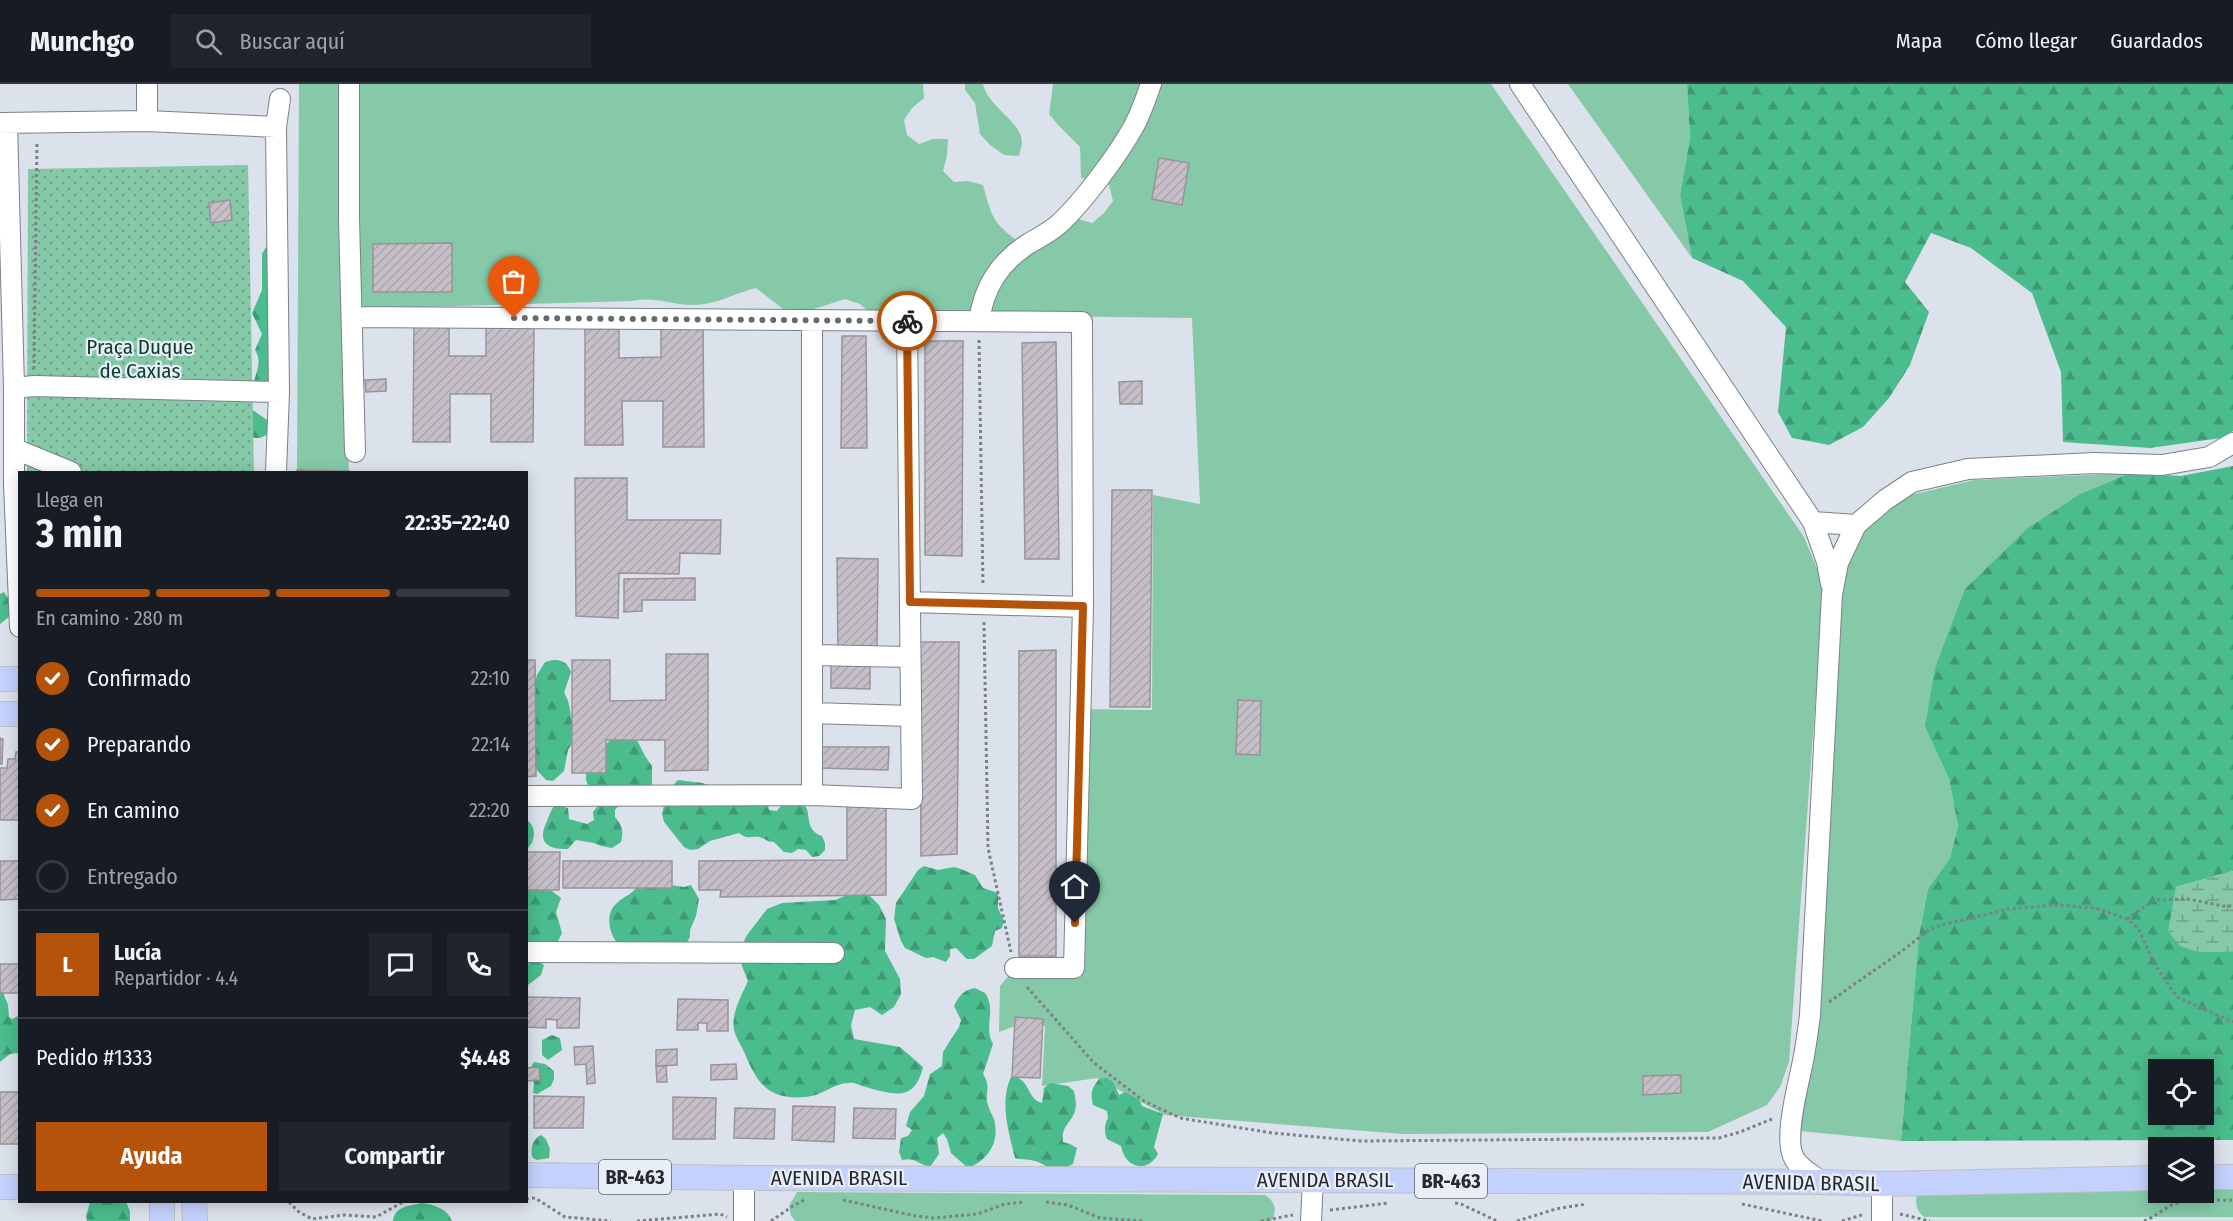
<!DOCTYPE html>
<html lang="es">
<head>
<meta charset="utf-8">
<style>
	:root { --surface:#171b24; --page:#20242c; --text:#f1f3f6; --muted:#9ea1a6; --line:#363941; --accent:#b45309 }
	body { margin:0; font-family:"Fira Sans Condensed",sans-serif; background:var(--page); color:var(--text); height:100vh; display:flex; flex-direction:column; font-size:22px; white-space:nowrap }
	* { box-sizing:border-box; margin:0 }
	p { font-size:20px; color:var(--muted) }
	.icon { flex:none; width:33px; height:33px; fill:none; stroke:currentColor; stroke-width:2; stroke-linecap:round; stroke-linejoin:round }
	.map { position:relative; flex:1; overflow:hidden }
	.sheet { position:absolute; left:18px; top:387px; width:510px; height:732px; display:flex; flex-direction:column; background:var(--surface); border-radius:0px; box-shadow:0 3px 15px #0003 }
	.sheet>* { flex:none }
	.fabs { position:absolute; left:2148px; top:975px; display:grid; gap:12px }
	.fabs a { display:grid; place-items:center; width:66px; height:66px; border-radius:0px; background:var(--surface); box-shadow:0 3px 15px #0003; font-size:30px }
	.pin { position:absolute; display:grid; place-items:center; width:51px; height:51px; color:#fff; margin:-62px -26px; border-radius:50% 50% 50% 0; rotate:-45deg; box-shadow:0 0 6px #0007 }
	.pin .icon { rotate:45deg }
	.courier { position:absolute; display:grid; place-items:center; width:60px; height:60px; margin:-30px; border:4px solid #b45309; border-radius:50%; background:#fff; color:#222; box-shadow:0 2px 8px #0007 }
	.headline em { font-style:normal; font-weight:700 }
	.headline div { display:flex; flex-direction:column-reverse }
	.headline { display:flex; align-items:center; justify-content:space-between; height:102px; padding:0 18px }
	h1 { font-size:39px; font-weight:700; line-height:45px }
	.bar { display:grid; grid-template-columns:repeat(4,1fr); gap:9px 6px; align-content:center; height:72px; padding:0 18px }
	.bar i { height:8px; border-radius:4px; background:var(--line) }
	.bar .selected { background:var(--accent) }
	.bar p { grid-column:span 4 }
	.line { display:flex; align-items:center; gap:15px; padding:0 18px; border-top:2px solid var(--line) }
	.line div { flex:1 }
	.round { display:grid; place-items:center; flex:none; width:63px; height:63px; border-radius:0px; background:var(--page) }
	ol { padding:0 18px; list-style:none }
	li { display:flex; align-items:center; gap:18px; height:66px }
	li p { margin-inline-start:auto }
	li .icon { padding:6px; border-radius:50%; background:var(--accent); color:#fff; stroke-width:4 }
	li:last-child { color:var(--muted) }
	li i { width:33px; height:33px; border:3px solid var(--line); border-radius:50% }
	.primary-button { display:flex; gap:12px; margin-top:auto; padding:12px 18px }
	.primary-button a { flex:1; height:69px; border-radius:0px; background:var(--accent); color:#fff; font-size:24px; font-weight:700; line-height:69px; text-align:center }
	.primary-button a+a { background:var(--page); color:var(--text) }
	header { display:flex; align-items:center; gap:36px; box-sizing:border-box; height:84px; padding:0 30px; background:var(--surface); border-bottom:2px solid var(--line) }
	header strong { font-size:28px }
	nav { display:flex; gap:33px; margin-inline-start:auto; font-size:21px }
	.search { width:420px; height:54px; background:var(--page); display:flex; align-items:center; gap:15px; box-sizing:border-box; padding:0 21px; border-radius:0px; color:var(--muted); font-size:22px }
	.map>svg:first-child { display:block }
	.green { fill:#86c9a9 }
	.forest { fill:url(#forest-firs); fill-rule:evenodd }
	.wetland { fill:url(#wetland-marsh) }
	.park { fill:url(#park-dots) }
	.building { fill:url(#building-hatch); stroke:#99929a; stroke-width:1.5 }
	.lines { fill:none; stroke-linecap:round; stroke-linejoin:round }
	.minor-casing { stroke:#7b818a; stroke-width:22 }
	.major-casing { stroke:#bebfc0; stroke-width:26 }
	.path { stroke:#7d8187; stroke-width:3; stroke-dasharray:3 3; stroke-linecap:butt }
	.minor { stroke:#fff; stroke-width:20 }
	.major { stroke:#c5d1fd; stroke-width:24 }
	.done { stroke:#666a70; stroke-width:6; stroke-dasharray:0 10.8 }
	.route { stroke:#b45309; stroke-width:8 }
	.labels { text-anchor:middle; stroke-width:4.5; stroke-linejoin:round; paint-order:stroke }
	.shield { fill:#e9eff9; stroke:#61646a; stroke-width:1.5 }
	.shield-label { font-size:20px; font-weight:bold; fill:#27292d }
	.park-label { font-size:21px; fill:#0b3d2a; stroke:#e9eff9 }
	.street-label { font-size:21px; fill:#27292d; stroke:#e9eff9 }
</style>
</head>
<body>
<header>
<strong>Munchgo</strong>
<div class="search"><svg class="icon" aria-label="search" viewBox="0 0 24 24"><circle cx="10" cy="10" r="6"/><path d="M15 15l6 6"/></svg>Buscar aquí</div>
<nav><a>Mapa</a><a>Cómo llegar</a><a>Guardados</a></nav>
</header>
<div class="map">
<svg width="2233" height="1137" viewBox="0 0 2233 1137">
	<defs>
		<pattern id="forest-firs" width="22" height="20" patternUnits="userSpaceOnUse" patternTransform="scale(1.5)"><rect width="22" height="20" fill="#4abc8d"/><path d="M5 1l3.5 6h-7zM16 11l3.5 6h-7z" fill="#3e9974"/></pattern>
		<pattern id="wetland-marsh" width="20" height="14" patternUnits="userSpaceOnUse" patternTransform="scale(1.5)"><rect width="20" height="14" fill="#86c9a9"/><path d="M1 5h8M5 5V1M11 12h8M15 12V8" fill="none" stroke="#6ea38a"/></pattern>
		<pattern id="park-dots" width="8" height="8" patternUnits="userSpaceOnUse" patternTransform="scale(1.5)"><rect width="8" height="8" fill="#86c9a9"/><path d="M2 2h.1M6 6h.1" fill="none" stroke="#6ea38a" stroke-width="1.8" stroke-linecap="round"/></pattern>
		<pattern id="building-hatch" width="6" height="6" patternUnits="userSpaceOnUse" patternTransform="scale(1.5)"><rect width="6" height="6" fill="#c6bfc7"/><path d="M-1 1l2-2M0 6l6-6M5 7l2-2" fill="none" stroke="#aaa4ab"/></pattern>
	</defs>
	<rect width="100%" height="100%" fill="#dce2eb"/>
	<path class="green" d="M299,0h624l1,14 -12,10 -8,12 3,15 12,9 14,-5h15l-1,17 -4,15 11,11 14,-1 15,4c10,37 11,39 42,61l53,-27 14,4 12,-10 9,-12 -4,-16 -12,-5 -16,-2 -1,-31 -22,-22 -9,-11 4,-30h438l313,453 20,48 -35,477 -9,25 -13,18 -59,27 -305,2 -238,-19 -68,-37 -55,8 3,-60 -27,-1 -19,7 1,-46 15,-18 63,4v-263l74,1 1,-215 47,9 -8,-186 -321,-4 -11,-10 -15,-5 -53,17 -36,-28c-21,5 -40,17 -63,17 -22,0 -38,-9 -61,-4l-279,8 -11,6 7,156 -52,-1z
		M965,0h18c5,23 39,38 39,58 0,4 -2,9 -3,14l-15,-1 -14,-10 -10,-11 -5,-31 -10,-13z
		M1568,0h119l3,54 -10,57 12,63z
		M2130,389l-48,20 -157,234 24,52 9,47 -8,32 -22,31 -9,47 -18,205 -101,-10 45,-577 22,-31 44,-28 63,-15z
		M2158,1099v9h46v-9h29v34h-309c-8,-7 -9,-13 -7,-23z
		M797,1108l468,3c10,6 13,16 6,26h-475l-5,-5 -2,-10z"/>
	<path class="forest" d="M1687,0h546v347l-12,7 -71,10 -87,-6 -2,-70 -29,-79 -61,-45 -40,-15 -26,49 24,30 -19,53 -21,33 -26,29 -34,18 -37,-7 -14,-26 8,-85 -43,-46 -51,-23 -12,-63 10,-57z
		M266,163l10,4 7,99 -18,43 -11,-12c3,-11 8,-20 1,-31l7,-16 -10,-21 10,-23v-36z
		M253,326l14,10 2,13c-10,9 -19,4 -30,-1z
		M2233,382v405l-57,16 22,65h35v188l-332,1 18,-205 9,-47 22,-31 8,-32 -9,-47 -24,-52 10,-59 30,-79 63,-61 54,-35 48,-20 51,3zM2158,986h46v44h-46z
		M4,508l7,11 -2,14 -9,7v-30z
		M553,576c10,0 14,2 18,12l-7,21c9,13 4,25 11,36l-3,15 -4,6 -4,21 -11,10 -7,-1 -11,-12v-85l2,-8 8,-13z
		M616,653h16l6,5 7,14 7,10v19l-17,20 -15,-1 -5,6v7c7,8 9,15 6,25l-9,6 -11,-2 -7,-3 -18,-3 -8,9c-22,1 -31,-8 -21,-28 3,-7 4,-12 9,-17l12,4 1,11 18,5 7,-4 -1,-8 7,-9c-4,-6 -11,-13 -13,-20 -6,-15 16,-40 29,-46z
		M678,696l24,3 66,20 1,7 8,1 5,-7c43,-9 13,23 40,32l3,7v7l-6,6 -7,1 -6,-7 -8,-1 -6,4 -8,-1 -10,-10c-7,0 -10,-4 -15,-5 -10,-1 -10,3 -20,-4l-29,8 -12,8 -8,1 -6,-3 -20,-25 -2,-8 5,-22z
		M526,735c11,8 10,21 1,30z
		M924,782l14,4 16,-3 7,2 14,6 8,13 15,5v15l6,13 -2,7 -7,3 -3,15 -18,13h-7l-11,-11 -6,1v7l-4,6 -13,-5 -7,1 -21,-10 -4,-7 -7,-22 2,-16 22,-33z
		M644,797l40,6 7,-2 8,14 -3,17 -6,14v7l-4,7 -66,2c-11,-11 -16,-32 -3,-43 8,-8 16,-8 21,-19z
		M526,799l22,5 13,10 -5,14 6,21 -7,14 -28,4z
		M850,810h18l11,11 7,14 -1,32 15,28 1,15 -7,13 -12,8 -12,-8 -15,3 -4,15 3,14 46,8 23,20c-9,37 -31,27 -61,19 -3,-1 -9,-4 -13,-3 -15,0 -28,13 -43,14 -37,3 -48,-12 -61,-43 -3,-8 -10,-17 -11,-25 -3,-16 8,-34 14,-48l-6,-15 -2,-17 7,-14 20,-26 15,-6 53,-3z
		M527,875h10l7,6 -3,10 -13,10z
		M0,901l8,20 1,12 3,2 8,-4 -1,38 -9,1 -10,8z
		M975,904l10,5c12,17 -2,33 8,51l-10,30c9,14 1,19 5,31 1,5 4,9 6,14 6,22 -5,41 -26,49l-17,-15 -4,-14 -4,-6 -6,5 2,16 -9,13c-12,-3 -15,-10 -28,-7l-3,-8 2,-14 7,-2 4,-6 -6,-4 4,-14 14,-16 6,-22 12,-8 1,-14 16,-25 2,-7 -7,-14c5,-10 9,-16 21,-18z
		M552,951l8,3 2,12 -14,10 -6,-5v-15z
		M534,978l11,2 9,7v8l-3,7 -14,8 -4,-1 1,-9 -4,-15z
		M1011,993c20,0 14,21 31,26l2,-15 6,-5 18,3 6,5c1,6 3,13 1,20 -4,13 -14,14 -12,31l7,2 7,4 -4,16c-27,14 -21,-1 -43,-4 -5,-1 -9,0 -15,-2 -6,-25 -16,-56 -4,-81z
		M1107,994l6,4 6,13 6,-3 14,7 3,7 21,8 -9,33 4,7c-11,20 -33,14 -37,-8l-14,-7c-3,-8 -3,-13 1,-21l-1,-7 -14,-6c-3,-12 -1,-17 6,-26z
		M541,1051l5,4 4,10 -1,9 -12,2 -4,-2c-4,-7 0,-20 8,-23z
		M90,1118h36l4,9v10h-43l-1,-5z
		M422,1119c12,2 25,5 30,18h-59c2,-15 16,-15 29,-18z"/>
	<path class="wetland" d="M2233,787v81h-35l-18,-6 -12,-15 8,-44z"/>
	<path class="park" d="M248,81l6,307h-227l1,-303z"/>
	<path class="building" d="M1159,74l30,5 -7,42 -30,-6z
		M230,116l2,20 -21,3 -2,-20z
		M452,159v49h-79v-48z
		M414,237h35v35h37v-34h48l-1,120h-42v-48h-41v48h-37z
		M703,241l1,122h-41v-46h-41l1,44h-38v-116h34v29l42,-1v-31z
		M842,252h24l1,112h-26z
		M925,257h38l-1,215 -37,-1z
		M1056,258l3,217h-34l-3,-216z
		M386,295v12l-20,1 -1,-12z
		M1142,297v23h-22l-1,-22z
		M297,386l52,1v1h-52z
		M575,394h52v42h94l-1,34 -40,-1 -1,21 -60,-1 -1,45 -42,-2z
		M1112,406h40l-2,217h-40z
		M837,474l41,1 -1,91h-39z
		M695,494v22h-53v11l-18,1v-33z
		M920,558h39l-2,212 -36,2z
		M1056,566v306h-37v-305z
		M666,570h42v116l-43,1v-31h-59v33h-34v-113h38v41l56,-1z
		M831,572h39v33l-39,-1z
		M526,576h9l1,116 -10,1z
		M1238,616l23,1 -1,54 -24,-1z
		M0,654l3,1 -1,25h-2z
		M821,663h68l-1,23 -68,-2z
		M16,668h4v68h-20v-52h7l1,-9h7z
		M847,722h39v89l-166,2 1,-7h-22v-29l148,-1z
		M526,768h34l-1,38h-33z
		M0,777h20v38l-20,1z
		M563,777h109v27h-109z
		M0,880h20v29h-20z
		M527,913l53,1 -1,30h-22v-8l-11,-1v9l-20,-1z
		M678,915l50,1v31h-21v-8h-9v7h-21z
		M1015,933l28,2 -3,59 -28,-1z
		M593,962l2,37 -8,1 -1,-20 -11,1 -1,-18z
		M677,965v16l-21,1v-16z
		M736,980l1,15 -26,1v-15z
		M656,982h10l1,16h-10z
		M539,983l1,13 -14,1v-13z
		M1681,991v18l-38,2v-19z
		M0,1008h20v52h-20z
		M534,1012l50,1 -1,31h-49z
		M673,1013l43,1 -1,41h-42z
		M793,1022l42,1 -1,35 -42,-2z
		M735,1024l40,1 -1,30 -40,-1z
		M854,1024l42,1 -1,30 -42,-1z"/>
	<g class="lines">
		<defs>
			<path id="minor" d="M349,0v134l6,234
				M1520,0l293,438 14,40 4,22
				M147,37v-37
				M0,39l147,-2 129,6
				M7,39l7,265v95l6,144
				M353,233l729,5 1,285 -9,361h-59
				M979,237c5,-34 20,-58 49,-77 10,-6 22,-12 31,-20 24,-22 59,-69 75,-98 7,-13 12,-28 17,-42
				M14,304l20,-2 245,6
				M15,365l56,23
				M276,388l3,-80 -3,-265 4,-28
				M1813,438l43,3
				M910,518l173,5
				M812,571l98,2
				M812,629l99,3
				M812,711v-475
				M526,712l286,-1 100,4 -5,-478
				M526,868l308,1
				M1822,1098c-9,-7 -23,-14 -28,-24 -11,-19 5,-76 9,-97 3,-15 5,-31 7,-46l22,-421 6,-31 18,-38 29,-25 27,-18 56,-13 126,-6 68,2 47,-8 24,-14
				M1882,1100v37
				M744,1137v-43
				M1311,1137l2,-41"/>
			<path id="major" d="M0,595h20
				M0,630h20
				M526,1091l218,3 1078,4 60,2 276,-6
				M2204,1093h29
				M0,1103h20
				M194,1118l1,19
				M162,1137v-19"/>
		</defs>
		<use href="#minor" class="minor-casing"/>
		<use href="#major" class="major-casing"/>
		<path class="path" d="M979,256l4,246
			M34,285l3,-228
			M984,538l4,226 23,104
			M2127,835l27,-19 34,-1 35,7h10
			M1027,903l66,75 51,39 36,17 92,15 89,8 358,-3 21,-6 32,-13
			M1829,918l73,-51 24,-19 12,-6 70,-17 48,-4 39,3 32,11 11,9 17,37 22,32 56,25
			M526,1115l9,-1 30,19 46,4
			M843,1116l73,16 18,2 43,-4 28,-10 19,-2
			M289,1118l10,10 13,7 32,-4 32,2 27,-15
			M1046,1118l22,3 32,13 43,3
			M1455,1119l6,1 36,17
			M1742,1120l80,17
			M1330,1126l59,-7
			M1900,1130l30,7
			M637,1137l83,-7 7,3
			M771,1137l22,-15 11,-6
			M1261,1137l32,-6
			M1517,1137l39,-12 30,-5
			M1842,1137l23,-7
			M2144,1137c11,-4 20,-13 30,-17 17,-7 41,-3 59,-4"/>
		<use href="#minor" class="minor"/>
		<use href="#major" class="major"/>
	</g>
	<g class="lines">
		<path class="done" d="M514,234l393,3"/>
		<path class="route" d="M907,237l3,281 173,4 -8,317"/>
	</g>
	<g class="labels">
		<g class="shield">
			<rect x="599" y="1076" width="72" height="34" rx="4.5"/>
			<rect x="1415" y="1080" width="72" height="34" rx="4.5"/>
		</g>
		<g class="shield-label">
			<text x="635" y="1100">BR-463</text>
			<text x="1451" y="1104">BR-463</text>
		</g>
		<g class="park-label">
			<text x="140" y="270">Praça Duque<tspan x="140" dy="24">de Caxias</tspan></text>
		</g>
		<g class="street-label">
			<text x="839" y="1101">AVENIDA BRASIL</text>
			<text x="1325" y="1103">AVENIDA BRASIL</text>
			<text transform="translate(1811 1099) rotate(1)" y="7">AVENIDA BRASIL</text>
		</g>
	</g>
</svg>
<div class="fabs">
<a><svg class="icon" aria-label="locate" viewBox="0 0 24 24"><circle cx="12" cy="12" r="6"/><path d="M12 2v4M12 18v4M2 12h4M18 12h4"/></svg></a>
<a><svg class="icon" aria-label="layers" viewBox="0 0 24 24"><path d="M12 4l9 5-9 5-9-5zM3 14l9 5 9-5"/></svg></a>
</div>
<div class="pin" style="left:514px;top:234px;background:#ea580c"><svg class="icon" aria-label="bag" viewBox="0 0 24 24"><path d="M5 8h14l-1 12H6zM9 8a3 3 0 0 1 6 0"/></svg></div>
<div class="pin" style="left:1075px;top:839px;background:#1f2937"><svg class="icon" aria-label="home" viewBox="0 0 24 24"><path d="M3 11l9-7 9 7M6 9v11h12V9"/></svg></div>
<div class="courier" style="left:907px;top:237px"><svg class="icon" aria-label="bike" viewBox="0 0 24 24"><circle cx="6" cy="16" r="4"/><circle cx="18" cy="16" r="4"/><path d="M6 16l4-8h5l3 8M10 8l3 8H6M13 5h3"/></svg></div>
<section class="sheet">
<div class="headline"><div><h1>3 min</h1><p>Llega en</p></div><em>22:35–22:40</em></div>
<div class="bar"><i class="selected"></i><i class="selected"></i><i class="selected"></i><i></i><p>En camino · 280 m</p></div>
<ol>
<li><svg class="icon" aria-label="check" viewBox="0 0 24 24"><path d="M5 12l5 5 9-10"/></svg>Confirmado<p>22:10</p></li>
<li><svg class="icon" aria-label="check" viewBox="0 0 24 24"><path d="M5 12l5 5 9-10"/></svg>Preparando<p>22:14</p></li>
<li><svg class="icon" aria-label="check" viewBox="0 0 24 24"><path d="M5 12l5 5 9-10"/></svg>En camino<p>22:20</p></li>
<li><i></i>Entregado</li>
</ol>
<div class="line" style="height:108px"><b class="round" style="background:var(--accent);color:#fff">L</b><div><b>Lucía</b><p>Repartidor · 4.4</p></div><a class="round"><svg class="icon" aria-label="chat" viewBox="0 0 24 24"><path d="M4 5h16v11H9l-5 4z"/></svg></a><a class="round"><svg class="icon" aria-label="phone" viewBox="0 0 24 24"><path d="M5 4h4l2 5-3 2q2 4 5 5l2-3 5 2v4C11 20 4 13 5 4z"/></svg></a></div>
<div class="line" style="height:78px"><div>Pedido #1333</div><b>$4.48</b></div>
<div class="primary-button"><a>Ayuda</a><a>Compartir</a></div>
</section>
</div>
</body>
</html>
